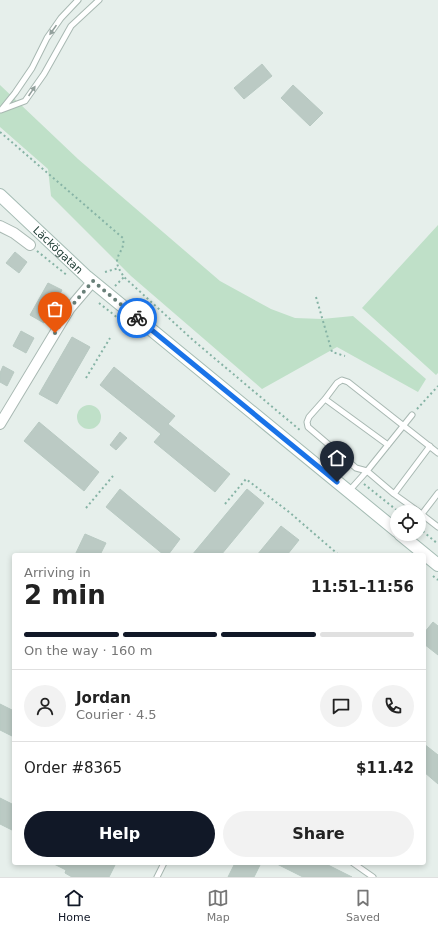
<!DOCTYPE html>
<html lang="en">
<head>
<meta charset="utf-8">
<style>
	:root { --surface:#fff; --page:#f2f2f2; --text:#222; --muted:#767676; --line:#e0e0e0; --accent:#111827 }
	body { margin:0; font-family:"DejaVu Sans",sans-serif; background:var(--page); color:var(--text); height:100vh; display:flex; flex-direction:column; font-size:15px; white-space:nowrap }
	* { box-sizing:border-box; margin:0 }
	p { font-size:13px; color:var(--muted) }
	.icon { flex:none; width:22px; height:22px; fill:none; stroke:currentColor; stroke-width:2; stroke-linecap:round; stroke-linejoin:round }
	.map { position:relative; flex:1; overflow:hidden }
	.side { position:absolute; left:12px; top:553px; width:414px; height:312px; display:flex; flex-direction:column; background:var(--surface); border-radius:4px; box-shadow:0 2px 6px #0003 }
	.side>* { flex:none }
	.fabs { position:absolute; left:390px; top:505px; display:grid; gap:8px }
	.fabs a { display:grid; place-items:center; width:36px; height:36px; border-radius:50%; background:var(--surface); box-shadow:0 2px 6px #0003; font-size:20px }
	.pin { position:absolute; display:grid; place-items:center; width:34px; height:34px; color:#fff; margin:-41px -17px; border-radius:50% 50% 50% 0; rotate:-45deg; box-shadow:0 0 4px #0007 }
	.pin .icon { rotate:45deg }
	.courier { position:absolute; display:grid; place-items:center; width:40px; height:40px; margin:-20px; border:3px solid #1a73e8; border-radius:50%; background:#fff; color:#222; box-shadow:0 1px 5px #0007 }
	.overview em { font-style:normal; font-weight:800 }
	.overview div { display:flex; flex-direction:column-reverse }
	.overview { display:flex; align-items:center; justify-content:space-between; height:68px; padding:0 12px }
	h1 { font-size:26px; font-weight:800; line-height:30px }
	.bar { display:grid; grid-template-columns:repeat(4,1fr); gap:6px 4px; align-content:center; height:48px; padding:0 12px }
	.bar i { height:5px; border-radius:3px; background:var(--line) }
	.bar .active { background:var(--accent) }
	.bar p { grid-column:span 4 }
	.line { display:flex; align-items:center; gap:10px; padding:0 12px; border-top:1px solid var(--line) }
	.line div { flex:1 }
	.round { display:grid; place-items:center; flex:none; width:42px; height:42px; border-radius:21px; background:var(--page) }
	.action { display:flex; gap:8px; margin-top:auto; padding:8px 12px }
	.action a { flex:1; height:46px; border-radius:24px; background:var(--accent); color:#fff; font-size:16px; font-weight:800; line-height:46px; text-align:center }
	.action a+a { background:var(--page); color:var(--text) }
	.tab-bar { display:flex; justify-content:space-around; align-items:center; height:56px; border-top:1px solid var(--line); background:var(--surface); font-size:11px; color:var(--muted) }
	.tab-bar a { display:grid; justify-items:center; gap:2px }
	.tab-bar .active { color:var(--accent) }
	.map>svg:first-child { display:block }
	.green { fill:#bfe0c8 }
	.building { fill:#bbcac4; stroke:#b8c9c2 }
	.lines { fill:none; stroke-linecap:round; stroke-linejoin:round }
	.lane-casing { stroke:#a8b8b2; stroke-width:7 }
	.street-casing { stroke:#a8b8b2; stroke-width:12 }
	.secondary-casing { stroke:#a4bbb3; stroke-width:14 }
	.path { stroke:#86b3a5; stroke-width:2; stroke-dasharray:2 3; stroke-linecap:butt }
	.lane { stroke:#fff; stroke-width:5 }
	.street { stroke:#fff; stroke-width:10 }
	.secondary { stroke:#fff; stroke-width:12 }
	.oneway { fill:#92a09c }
	.done { stroke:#687f78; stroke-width:4; stroke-dasharray:0 7.2 }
	.route { stroke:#1a73e8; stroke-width:5 }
	.labels { text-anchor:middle; stroke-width:3; stroke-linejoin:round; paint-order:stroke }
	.street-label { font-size:11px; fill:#24423a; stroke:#f7fbf9 }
</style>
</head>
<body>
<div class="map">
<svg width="438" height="877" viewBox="0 0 438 877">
	<rect width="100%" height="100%" fill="#e6efeb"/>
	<path class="green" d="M0,85l78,74 142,122 51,28 24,9 27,1 31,-3 73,63 -8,13 -81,-45 -75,42 -131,-113 -80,-80 -3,-27 -48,-42z
		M438,225v148l-2,2 -74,-67z
		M77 417a12 12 0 1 1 24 0a12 12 0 1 1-24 0Z"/>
	<path class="building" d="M262,64l10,12 -28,23 -10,-11z
		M293,85l30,28 -13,13 -29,-28z
		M15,252l12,10 -8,11 -13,-10z
		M48,283l14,7 -18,33 -14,-8z
		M21,331l13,7 -8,15 -13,-7z
		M72,337l18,10 -33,57 -18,-10z
		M3,366l11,6 -7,14 -7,-4v-9z
		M114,367l61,49 -7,8 62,50 -15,18 -61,-50 7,-8 -61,-49z
		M39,422l60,50 -15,19 -60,-50z
		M120,432l7,6 -11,12 -6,-5z
		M120,489l60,50 -12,16h-4l-58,-48z
		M247,489l17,14 -43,52h-29z
		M281,526l18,14 -12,15h-30z
		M85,534l21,9 -6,12h-25z
		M433,622l5,4v29l-14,-11v-11z
		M0,704l14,7v26l-14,-7z
		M424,744l14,11v29l-14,-12z
		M0,798l14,7v26l-14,-7z
		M52,863h64l-7,14h-37l-7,-4 1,-3z
		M235,863h26l-7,14h-26z
		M275,863h49l28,14h-49z"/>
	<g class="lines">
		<defs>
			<path id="lane" d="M2,109l13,-16 17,-25 15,-30 14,-20 17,-18
				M1,110l24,-9 19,-27 27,-48 28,-26
				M325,399l63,46
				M349,491l18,-20 45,-56
				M394,494l36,-48
				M419,512l-25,-18 -27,-23 -11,-3 -48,-41 -1,-5 2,-5 16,-18 12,-16 5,-3 6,2 90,71
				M420,513l18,14
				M422,514l16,-21
				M353,863l20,14
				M157,877l7,-14"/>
			<path id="street" d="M0,226l14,7 16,12
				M0,424l70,-116 23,-27"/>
			<g id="secondary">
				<path id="s1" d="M0,195l87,82 310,254"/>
				<path d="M400,534l38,31"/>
			</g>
		</defs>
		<use href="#lane" class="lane-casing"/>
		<use href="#street" class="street-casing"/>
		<use href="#secondary" class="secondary-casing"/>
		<path class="path" d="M0,132l123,106c2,11 -5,14 -6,23 0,6 4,11 7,16l70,64 107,90
			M37,251l31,25
			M105,272l14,-4
			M115,286l9,-9
			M316,297l16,55 13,4
			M99,303l29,23
			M86,378l24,-40
			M417,409l21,-23
			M364,484l35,28
			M225,504l21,-25 43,33 50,43
			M86,508l27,-32
			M419,528l19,16
			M125,554l4,1
			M433,576l5,4"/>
		<use href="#lane" class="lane"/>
		<use href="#street" class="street"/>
		<use href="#secondary" class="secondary"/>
	</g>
	<defs><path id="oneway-solid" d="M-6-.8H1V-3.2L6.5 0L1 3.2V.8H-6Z"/></defs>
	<g class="oneway">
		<use href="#oneway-solid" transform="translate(53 30) rotate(125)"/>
		<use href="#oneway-solid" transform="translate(32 91) rotate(-56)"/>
	</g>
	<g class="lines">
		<path class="done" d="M55,333l15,-25 23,-27 44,37"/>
		<path class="route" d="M137,318l200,164"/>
	</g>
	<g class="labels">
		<g class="street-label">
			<text dy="4" stroke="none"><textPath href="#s1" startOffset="80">Läckögatan</textPath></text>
		</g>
	</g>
</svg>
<div class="fabs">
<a><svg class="icon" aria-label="locate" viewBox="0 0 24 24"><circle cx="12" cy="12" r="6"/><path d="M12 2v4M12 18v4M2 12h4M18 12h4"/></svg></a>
</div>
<div class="pin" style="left:55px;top:333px;background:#ea580c"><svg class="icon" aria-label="bag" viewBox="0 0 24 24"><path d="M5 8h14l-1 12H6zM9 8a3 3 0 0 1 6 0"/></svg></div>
<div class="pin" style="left:337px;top:482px;background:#1f2937"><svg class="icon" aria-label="home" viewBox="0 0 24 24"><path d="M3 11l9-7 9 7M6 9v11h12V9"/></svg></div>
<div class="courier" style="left:137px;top:318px"><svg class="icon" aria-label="bike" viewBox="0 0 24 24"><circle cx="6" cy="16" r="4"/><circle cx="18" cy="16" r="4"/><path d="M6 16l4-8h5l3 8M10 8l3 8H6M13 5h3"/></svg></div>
<section class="side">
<div class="overview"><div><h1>2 min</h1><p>Arriving in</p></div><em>11:51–11:56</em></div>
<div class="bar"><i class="active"></i><i class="active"></i><i class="active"></i><i></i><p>On the way · 160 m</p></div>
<div class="line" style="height:72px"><a class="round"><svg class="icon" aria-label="person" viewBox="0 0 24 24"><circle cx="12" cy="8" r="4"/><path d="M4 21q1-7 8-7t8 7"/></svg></a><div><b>Jordan</b><p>Courier · 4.5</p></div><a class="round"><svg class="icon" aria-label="chat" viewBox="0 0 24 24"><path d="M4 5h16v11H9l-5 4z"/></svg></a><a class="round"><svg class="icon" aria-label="phone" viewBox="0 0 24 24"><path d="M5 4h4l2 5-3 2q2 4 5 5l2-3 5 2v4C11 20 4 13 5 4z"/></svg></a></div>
<div class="line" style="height:52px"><div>Order #8365</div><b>$11.42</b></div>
<div class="action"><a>Help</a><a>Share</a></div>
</section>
</div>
<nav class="tab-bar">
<a class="active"><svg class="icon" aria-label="home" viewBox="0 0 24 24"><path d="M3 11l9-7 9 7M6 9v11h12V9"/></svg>Home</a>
<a><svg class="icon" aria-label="map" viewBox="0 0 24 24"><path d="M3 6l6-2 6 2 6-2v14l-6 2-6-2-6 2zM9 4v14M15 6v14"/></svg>Map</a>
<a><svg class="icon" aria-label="saved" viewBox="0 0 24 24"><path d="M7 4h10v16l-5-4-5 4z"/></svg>Saved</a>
</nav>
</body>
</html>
